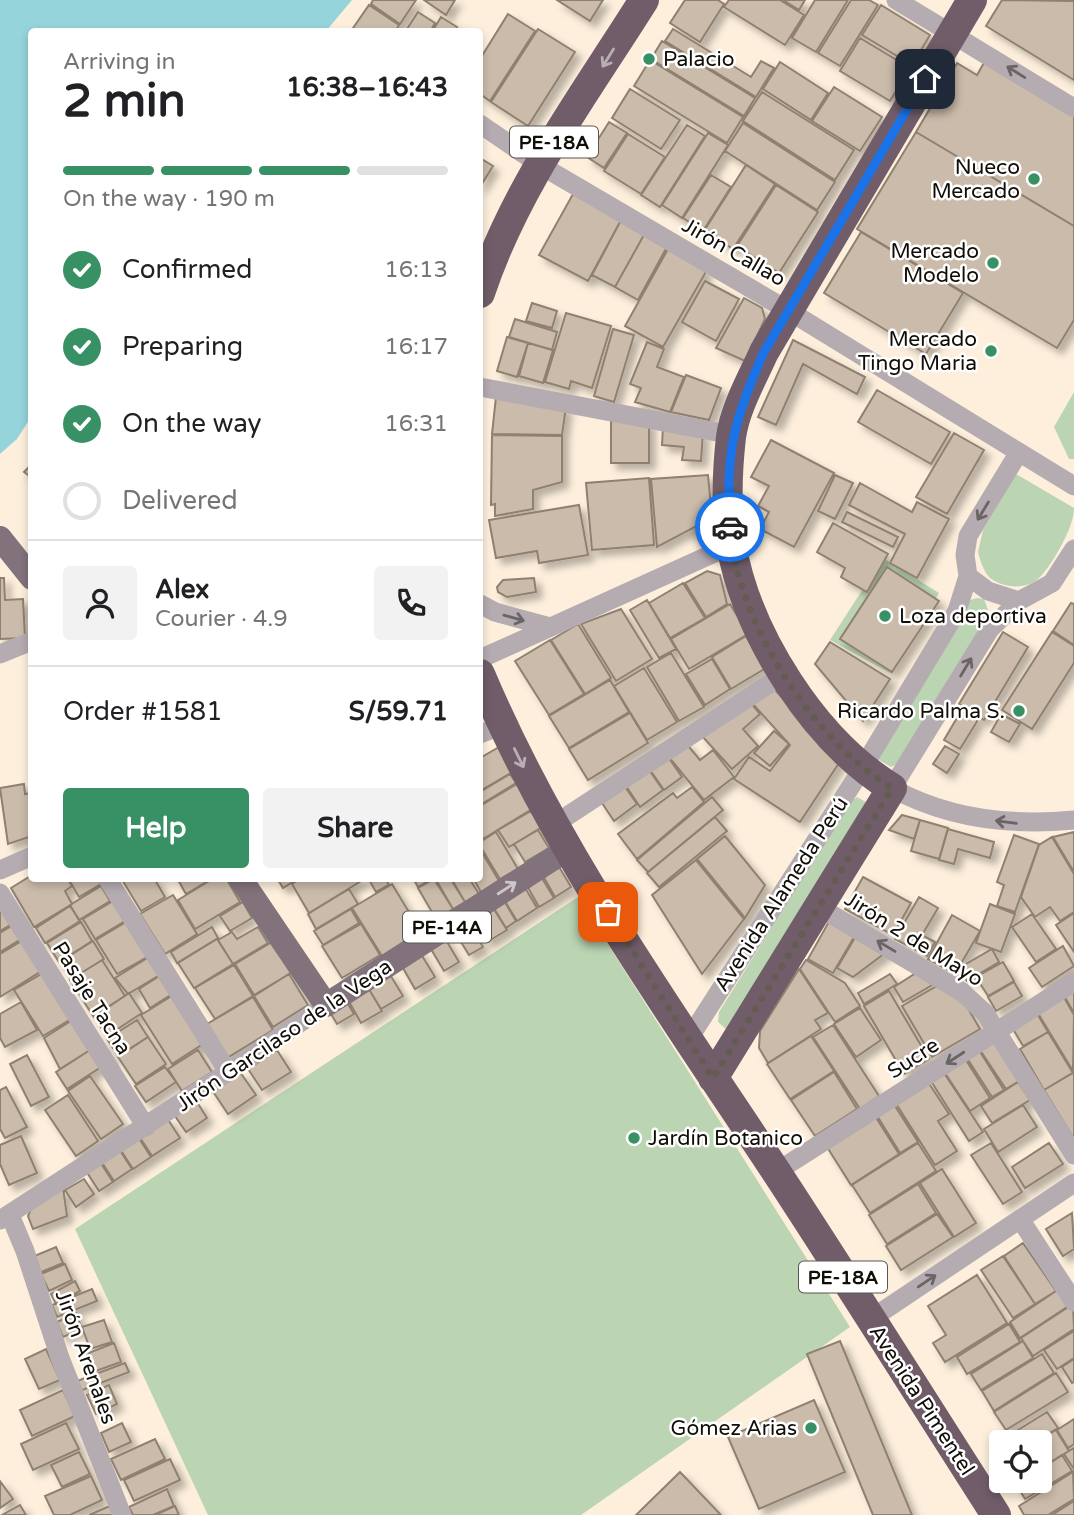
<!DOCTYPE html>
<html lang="en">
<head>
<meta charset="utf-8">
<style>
	:root { --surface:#fff; --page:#f2f2f2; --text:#202124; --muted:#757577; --line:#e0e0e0; --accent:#389165 }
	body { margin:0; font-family:"Varela Round",sans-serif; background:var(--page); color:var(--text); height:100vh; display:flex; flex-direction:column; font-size:26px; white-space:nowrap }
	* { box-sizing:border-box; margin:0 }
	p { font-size:23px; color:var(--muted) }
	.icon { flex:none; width:38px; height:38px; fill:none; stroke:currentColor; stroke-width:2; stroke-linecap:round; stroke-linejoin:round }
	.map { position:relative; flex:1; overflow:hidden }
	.details { position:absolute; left:28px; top:28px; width:455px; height:854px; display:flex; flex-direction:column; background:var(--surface); border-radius:7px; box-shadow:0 4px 10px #0003 }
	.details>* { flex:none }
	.buttons { position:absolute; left:989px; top:1430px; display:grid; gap:14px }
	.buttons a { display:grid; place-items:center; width:63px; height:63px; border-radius:7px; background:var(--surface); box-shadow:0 4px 10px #0003; font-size:35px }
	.pin { position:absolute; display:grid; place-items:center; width:60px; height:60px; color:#fff; margin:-30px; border-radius:14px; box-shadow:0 4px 10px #0006 }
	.courier { position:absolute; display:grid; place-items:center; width:70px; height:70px; margin:-35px; border:5px solid #1a73e8; border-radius:50%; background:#fff; color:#222; box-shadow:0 2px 9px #0007 }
	.summary em { font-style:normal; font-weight:800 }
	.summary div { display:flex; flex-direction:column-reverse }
	.summary { display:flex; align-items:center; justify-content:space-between; height:119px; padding:0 35px }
	h1 { font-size:46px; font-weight:800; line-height:52px }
	.bar { display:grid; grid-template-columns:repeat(4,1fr); gap:10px 7px; align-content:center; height:84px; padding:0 35px }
	.bar i { height:9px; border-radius:5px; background:var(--line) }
	.bar .current { background:var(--accent) }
	.bar p { grid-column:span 4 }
	.line { display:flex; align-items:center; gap:18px; padding:0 35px; border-top:2px solid var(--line) }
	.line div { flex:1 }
	.round { display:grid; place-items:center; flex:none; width:74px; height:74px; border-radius:7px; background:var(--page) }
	ol { padding:0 35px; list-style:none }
	li { display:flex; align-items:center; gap:21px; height:77px }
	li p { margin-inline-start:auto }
	li .icon { padding:7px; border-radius:50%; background:var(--accent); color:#fff; stroke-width:4 }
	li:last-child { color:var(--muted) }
	li i { width:38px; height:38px; border:4px solid var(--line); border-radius:50% }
	.button { display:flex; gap:14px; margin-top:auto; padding:14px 35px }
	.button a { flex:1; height:80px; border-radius:7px; background:var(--accent); color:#fff; font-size:28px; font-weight:800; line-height:80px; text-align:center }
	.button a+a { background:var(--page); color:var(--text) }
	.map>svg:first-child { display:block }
	.green { fill:#bbd5b3 }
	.water { fill:#95d4db }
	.building { fill:#cbbbaa; stroke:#8f8070; stroke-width:2; filter:url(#shadow) }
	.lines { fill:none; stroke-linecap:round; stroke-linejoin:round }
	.minor { stroke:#b5acb1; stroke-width:19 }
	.major { stroke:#82727c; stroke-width:24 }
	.highway { stroke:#705d69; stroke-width:30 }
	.oneway { stroke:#b8aeb4 }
	.oneway2 { stroke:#6b6464 }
	.oneway3 { stroke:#cdc7cb }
	.done { stroke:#645c52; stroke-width:7; stroke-dasharray:0 12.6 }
	.route { stroke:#1a73e8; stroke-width:9 }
	.poi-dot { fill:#389165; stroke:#fff; stroke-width:2.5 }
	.labels { text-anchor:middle; stroke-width:5; stroke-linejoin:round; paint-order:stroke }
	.shield { fill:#fff; stroke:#585651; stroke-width:2 }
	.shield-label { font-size:19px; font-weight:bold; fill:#110d07 }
	.poi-label { font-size:21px; fill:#110d07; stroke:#fff; text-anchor:end }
	.street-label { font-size:21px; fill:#110d07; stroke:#fff }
</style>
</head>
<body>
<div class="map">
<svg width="1074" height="1515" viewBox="0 0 1074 1515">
	<defs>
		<filter id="shadow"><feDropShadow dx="6" dy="6" stdDeviation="3.5" flood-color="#0004"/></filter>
	</defs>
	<rect width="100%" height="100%" fill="#fdefdc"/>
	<path class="green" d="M1074,392v67h-5l-15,-32z
		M1016,474l58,34c0,19 -20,54 -34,69 -12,13 -37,12 -51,0 -6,-7 -9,-17 -11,-25l5,-22z
		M883,558l56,35 -47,81 -62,-34z
		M977,598l7,1 5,14 -92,151 -6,3 -12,-7 -1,-8 92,-152z
		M857,797l9,5 -139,228 -9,-8 1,-10 130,-209z
		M578,897l272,430 -269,188h-373l-133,-286z"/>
	<path class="water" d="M0,0h352l-26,31 -294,1 -1,385 -14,22 -17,15z"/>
	<path class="building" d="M373,0h43l-16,24 -29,-20z
		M424,0h31l-9,15z
		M557,0h46l-13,21z
		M685,0h33l6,4 -24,38 -30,-19z
		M729,0h51l24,15 -19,30 -61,-38z
		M783,0h22l-6,10z
		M815,0h33l-32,52 -24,-14z
		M851,0h18l9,5 -38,61 -22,-13z
		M1002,0l72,1v79l-88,-54z
		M369,5l30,20 -4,7 -44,-1z
		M881,5l49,30 -18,30 -50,-30z
		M418,12l17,11 -5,9h-25z
		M508,14l27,17 -45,70 -10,-7v-35z
		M441,17l16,10 -3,5h-22z
		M538,29l37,23 -47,74 -37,-24z
		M673,29l78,48 10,-16 13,7 -18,29 -91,-56z
		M860,38l50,30 -20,33 -50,-30z
		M662,41l93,57 -11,18 -93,-57z
		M650,60l93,57 -16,26 -93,-57z
		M985,61l89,54v111l-158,-94 41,-69 20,12z
		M780,62l48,31 -17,27 -48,-31z
		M834,87l48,30 -22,34 -48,-30z
		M630,89l50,31 -19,29 -49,-31z
		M762,92l92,58 -19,30 -92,-59z
		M609,122l18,11 -23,35 -17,-11z
		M743,123l92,59 -18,28 -92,-59z
		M687,125l18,11 -45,71 -19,-12z
		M916,132l158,94v94l-17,28 -200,-119z
		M708,133l20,12 -46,73 -20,-13z
		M628,134l37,23 -24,37 -37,-23z
		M480,158l13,8 -13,21z
		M746,165l29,19 -42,65 -29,-18z
		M711,175l20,12 -28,44 -20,-13z
		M776,185l42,27 -39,61 -42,-27z
		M573,194l48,26 -33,61 -49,-26z
		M621,220l24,13 -30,54 -23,-12z
		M861,232l102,61 -37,61 -102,-61z
		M645,233l23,12 -30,55 -23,-13z
		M668,249l39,21 -44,77 -38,-21z
		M705,281l34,18 -23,42 -34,-19z
		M744,298l18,10 3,11 -20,42 -29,-13z
		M532,303l25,8 -5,17 -26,-7z
		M566,313l45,13 -19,62 -21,-7 -2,8 -24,-7z
		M515,319l42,13 -5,18 -43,-13z
		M613,329l21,6 -20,67 -20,-6z
		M507,337l21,6 -11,34 -20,-6z
		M793,340l72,37 -8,17 -54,-30 -27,61 -18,-8z
		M647,342l17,7 -7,18 27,10 -14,35 -35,-10 6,-14 -11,-4z
		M528,343l25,7 -10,33 -24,-7z
		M686,375l35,13 -12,32 -38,-8z
		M877,390l73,42 -19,32 -73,-42z
		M496,397l70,10 -4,28 -70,-1z
		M611,421h38v42h-38z
		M663,426l40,6 -2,29 -19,-1 2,-13 -22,-2z
		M954,433l30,17 -37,64 -31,-17z
		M492,435l70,1v46l-29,8v19l-38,7v-12l-4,1z
		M771,440l63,33 -40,74 -34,-18 9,-17 -11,-6 11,-20 -18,-9z
		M32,464v14l-8,-6z
		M708,475l4,43 -55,29 -6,-68z
		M835,475l18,8 -18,36 -17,-8z
		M649,478l5,67 -62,5 -6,-67z
		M860,483l52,29 5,-10 32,17 -32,59 -27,-15 15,-29 -56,-29z
		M579,505l9,50 -49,8 -2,-12 -41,7 -7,-38z
		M847,512l51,25 -5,10 -51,-25z
		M833,523l55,31 -21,38 -26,-15 4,-9 -28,-16z
		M887,567l52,34 -47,71 -52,-33z
		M707,571l13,4 7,29 -21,13 -21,-34z
		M0,578h4l1,22 18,-1 2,39 -25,1z
		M534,578l2,14 -29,5 -9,-5 -1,-5 6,-7z
		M683,583l22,35 -35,20 -21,-35z
		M647,600l29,49 -17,9 -29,-48z
		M1071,603l3,1v41l-21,-14z
		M730,604l18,30 -59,35 -18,-30z
		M621,609l31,50 -36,22 -35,-57z
		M578,624l33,54 -26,16 -34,-54z
		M1003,632l25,15 -44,73 -25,-16z
		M1052,632l22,14v17l-42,66 -30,-19z
		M746,636l20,32 -35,21 -19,-32z
		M550,640l34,54 -35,21 -34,-54z
		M830,642l60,37 -27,42 -48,-57z
		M671,653l33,54 -25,14 -32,-54z
		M712,659l18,30 -25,16 -19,-31z
		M644,668l33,54 -30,18 -33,-54z
		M610,680l19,32 -60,36 -20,-32z
		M774,689l67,71 -41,62 -66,-43 15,-22 21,14 20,-26 -39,-43z
		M750,702l10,12 -17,15 15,17 -26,23 -31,-34z
		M961,711l17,9 -18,29 -16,-9z
		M630,713l18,30 -60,37 -19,-31z
		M1001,714l19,10 -11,18 -18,-10z
		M774,731l15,13 -19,22 -16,-13z
		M685,742l15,18 13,-10 21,27 -30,23 -36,-44z
		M945,746l14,8 -12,19 -14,-9z
		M499,747l15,24 -34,20v-33z
		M666,754l16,23 -18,13 -16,-23z
		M647,767l16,23 -23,17 -16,-24z
		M510,774l6,9 -36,22v-13z
		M24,784l1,10 7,-1v43l-24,8 -8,-56z
		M517,784l15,25 -49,30 -3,-6v-27z
		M623,784l14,20 -23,17 -14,-21z
		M692,787l12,15 -67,57 -19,-25 55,-41 4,5z
		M712,797l11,13 -75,62 -11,-12z
		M531,811l11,16 -33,20 -11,-17z
		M902,815l18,5 -6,19 -25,-9z
		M715,817l12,14 -68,56 -12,-14z
		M920,820l28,8 -9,31 -28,-8z
		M948,829l46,13 -4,16 -32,-9 -4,15 -15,-4z
		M538,830l11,18 -24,14 -11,-18z
		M496,832l22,37 -18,10 -20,-33v-4z
		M1074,832v40l-21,-35z
		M1014,835l25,9 -24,68 -18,-6 7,-21 -7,-3z
		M725,836l40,49 -20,33 -48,-59z
		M1052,837l22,37v38l-14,9 -10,-14 -15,10 -14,-20 18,-52z
		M480,849l19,32 -18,11 -8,-14h7z
		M696,860l48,59 -42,55 -50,-79z
		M558,865l13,22 -16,10 -13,-23z
		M32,875v3h35l5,8 -7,5 7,13 -38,23 -23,-39z
		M540,875l14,23 -15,9 -13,-23z
		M863,877l48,26 -18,32 -48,-26z
		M68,878h30l3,6 -22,13z
		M121,878h33l11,19 -24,14z
		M177,878h29l2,3 -22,13z
		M214,878h12l14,24 -45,27 -17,-29z
		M277,878h22l-16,10z
		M301,878h65l-57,35 -17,-29z
		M368,878h17l4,7 -13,7z
		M413,878h20l-15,9z
		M435,878h15l15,24 -12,7z
		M451,878h18l10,16 -14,8z
		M434,879l19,30 -17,10 -18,-31z
		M392,884l29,48 -39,24 -30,-48z
		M101,886l9,15 -31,19 -9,-15z
		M524,886l13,22 -20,13 -14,-23z
		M349,889l9,15 -42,25 -8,-15z
		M173,895l24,39 -32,20 -25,-40z
		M919,897l19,11 -16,27 13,7 -8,14 -32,-17z
		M118,898l12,20 -35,21 -12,-20z
		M503,899l13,22 -10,7 -14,-23z
		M243,902l9,16 -22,13 -10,-15z
		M490,903l17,27 -20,12 -17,-27z
		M990,904l25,10 -14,38 -25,-9z
		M70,906l10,15 -35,22 -9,-15z
		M351,909l8,14 -36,22 -9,-14z
		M2,911l8,14 -10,6v-19z
		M1074,913v39l-18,-27z
		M1032,914l24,35 -20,13 -24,-35z
		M952,915l28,16 -25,43 -27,-15z
		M831,918l26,14 -24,41 -25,-14z
		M131,919l18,37 -32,18 -21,-34z
		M467,921l16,26 -14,8 -16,-26z
		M18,922l8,14 -26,16v-19z
		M81,922l11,19 -33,21 -12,-19z
		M361,924l19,31 -38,23 -20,-32z
		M212,927l6,11 -41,25 -6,-11z
		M258,927l10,16 -35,21 -15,-24 14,-8 5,7z
		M859,931l30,19 -36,27 -16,-9z
		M443,935l16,27 -15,9 -16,-27z
		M30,936l13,34 -43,27v-43z
		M217,939l16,25 -39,24 -16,-25z
		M93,941l11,18 -33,20 -11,-17z
		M272,942l19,31 -37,22 -19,-31z
		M1063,946l11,20 -32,21 -13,-19z
		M418,949l17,28 -20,12 -16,-28z
		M992,949l7,13 -32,19 -8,-13z
		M149,957l14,16 -35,21 -13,-16z
		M102,960l23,36 -32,20 -23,-36z
		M806,960l39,23 15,23 -25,16 -35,-53z
		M1003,962l11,19 -26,15 -12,-19z
		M234,965l19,31 -38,23 -20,-31z
		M799,969l29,44 -13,7 6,9 -53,34 -9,-15 1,-17z
		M43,973l28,46 -28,17 -29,-46z
		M389,973l14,23 -22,13 -14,-23z
		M916,973l18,11 -31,18 -9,-15z
		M289,974l19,31 -35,22 -19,-31z
		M890,974l7,10 -33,20 -6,-11z
		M161,975l11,19 -22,14 -11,-19z
		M1014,982l8,14 -26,15 -8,-14z
		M942,983l20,15 18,31 -48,28 -30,-51z
		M367,986l15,25 -21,12 -14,-25z
		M1074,987v26l-11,-19z
		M889,991l40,68 -25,15 -40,-68z
		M129,993l13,20 -35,23 -13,-19z
		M175,994l31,48 -34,22 -31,-49z
		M1062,994l12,21 -1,56 -37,-61z
		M253,997l20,33 -46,28 -20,-34z
		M345,999l9,15 -17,10 -9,-15z
		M21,1002l16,28 -32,17 -5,-9v-24z
		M860,1008l21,32 -25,17 -22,-33z
		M1035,1010l13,22 -25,14 -13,-22z
		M74,1019l27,24 -41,26 -16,-31z
		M137,1020l11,17 -30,19 -11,-17z
		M833,1025l46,71 -19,13 -47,-72z
		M1048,1032l25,41 -29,17 -24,-41z
		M811,1036l23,35 -44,28 -23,-35z
		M148,1037l18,27 -30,20 -18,-27z
		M992,1039l27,42 -13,8 -28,-42z
		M101,1043l11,17 -45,29 -11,-17z
		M977,1047l27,43 -12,7 -27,-42z
		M198,1050l14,22 -30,19 -14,-22z
		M277,1050l14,22 -29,18 -14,-21z
		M27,1055l22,42 -18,9 -21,-42z
		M964,1057l26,41 -20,13 -27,-41z
		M165,1067l11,15 -30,20 -11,-16z
		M942,1070l41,62 -14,9 -40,-63z
		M240,1072l16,23 -28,19 -16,-24z
		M834,1072l23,37 -42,27 -24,-36z
		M1074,1072v67l-30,-49z
		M90,1076l33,48 -22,15 -33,-48z
		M928,1082l21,32 -11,7 19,30 -22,14 -40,-63z
		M1018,1082l12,18 -38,23 -11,-17z
		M6,1087l21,40 -22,11 -5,-9v-39z
		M68,1095l30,46 -22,15 -31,-46z
		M197,1102l10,16 -21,14 -11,-16z
		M893,1103l25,39 -18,11 -24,-39z
		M1023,1105l14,22 -39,25 -14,-23z
		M875,1116l24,38 -48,31 -24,-38z
		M167,1118l13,20 -28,18 -13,-20z
		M21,1136l16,37 -28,12 -9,-21v-19z
		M138,1137l13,20 -18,12 -13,-20z
		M918,1143l18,28 -66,42 -18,-28z
		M991,1143l31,49 -19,12 -32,-49z
		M1049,1143l14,21 -38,24 -13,-21z
		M119,1149l13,20 -18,12 -13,-20z
		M100,1162l13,20 -14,9 -13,-20z
		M942,1169l34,54 -22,14 -34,-54z
		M84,1179l10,15 -18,13 -11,-17z
		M918,1184l18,29 -49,31 -18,-29z
		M63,1187l4,29 -34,13 -5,-13 5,-12z
		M1072,1213l2,36 -11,7 -17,-27z
		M937,1214l16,23 -52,33 -15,-24z
		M1023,1243l33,48 -21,13 -31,-48z
		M56,1247l7,16 -24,10 -7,-16z
		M1003,1256l32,48 -22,14 -32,-48z
		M65,1264l7,16 -23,11 -8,-17z
		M977,1275l30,48 -62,39 -12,-19 13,-8 -18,-29z
		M75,1281l5,10 -24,13 -5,-10z
		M92,1289l5,12 -40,16 -5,-12z
		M1059,1289l11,16 -50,33 -10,-16z
		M1073,1304l1,25 -41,27 -12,-18z
		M76,1313l6,16 -19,8 -6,-15z
		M104,1320l8,22 -22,7 -8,-22z
		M1009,1324l11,18 -53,32 -10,-17z
		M1074,1331v27l-17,11 -13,-19z
		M840,1341l72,174h-39l-66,-161z
		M1023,1341l10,17 -52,32 -10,-16z
		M114,1343l7,19 -28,10 -7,-18z
		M46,1349l14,31 -21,9 -14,-30z
		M1042,1354l12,19 -60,38 -12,-20z
		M1074,1359v23l-2,1 -10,-16z
		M125,1363l4,9 -49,19 -3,-10z
		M1056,1373l12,19 -62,38 -12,-18z
		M109,1385l8,19 -21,10 -9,-19z
		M63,1390l12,26 -43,20 -12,-26z
		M814,1400l31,72 -86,37 -31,-72z
		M1047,1412l11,16 -23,14h-34v7l-4,-6z
		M1074,1419v25l-6,4 -11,-18z
		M66,1423l13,26 -46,21 -12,-26z
		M122,1423l9,19 -22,10 -8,-19z
		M1056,1430l13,21 -29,18v-27h-4z
		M155,1439l10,20 -44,21 -10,-21z
		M1074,1448v21l-10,-15z
		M79,1452l11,22 -28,13 -11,-22z
		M1062,1455l10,16 -47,28 -9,-15 5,-4h19v-11z
		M170,1459l10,21 -46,21 -10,-21z
		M680,1472l41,43h-85z
		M1073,1472l1,27 -26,16h-24l-5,-9z
		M91,1476l11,24 -32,15h-16l-9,-19z
		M0,1481l13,18 -13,9z
		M167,1489l7,17 -21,9h-20l-4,-8z
		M1074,1501v14h-22z
		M20,1505l6,10h-24z
		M112,1505l4,10h-27z
		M175,1506l4,9h-24z"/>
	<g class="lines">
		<path class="minor" d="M896,0l178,108
			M480,124l60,41 249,146 285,175
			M480,387l252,48
			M1074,549l-22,34 -33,18 -29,28 -98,159c56,31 119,38 182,32
			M968,576l20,15 31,10
			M480,604l15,8 55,15
			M0,654l32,-13
			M480,659l252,-114
			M480,734l23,-9
			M555,824l228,-149
			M0,870l32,-14
			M107,878l121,194
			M0,893l146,234
			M819,907l143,85 23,21 89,142
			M688,1040l174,-271 95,-158 11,-35 -3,-21 3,-19 51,-84
			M776,1172l298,-190
			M10,1215l15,36 35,107 62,157
			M1020,1219l54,83
			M0,1220l228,-148 98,-67
			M871,1319l203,-136"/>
		<path class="major" d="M0,538l32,40
			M240,878l86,127 242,-156"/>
		<path class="highway" d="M480,293c35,-106 105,-199 164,-293
			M480,674c75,178 191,338 297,499 74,113 146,228 219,342
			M713,1078l179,-290c-78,-48 -145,-153 -161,-244 -5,-35 -4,-72 0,-107 4,-29 21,-58 33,-85l208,-352"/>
	</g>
	<defs><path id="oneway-shaft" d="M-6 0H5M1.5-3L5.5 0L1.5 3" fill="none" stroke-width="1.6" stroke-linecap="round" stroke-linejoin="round" transform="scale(1.75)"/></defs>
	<g class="oneway">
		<use href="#oneway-shaft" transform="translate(608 58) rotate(122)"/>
		<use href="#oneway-shaft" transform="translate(519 758) rotate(64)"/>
	</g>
	<g class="oneway2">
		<use href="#oneway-shaft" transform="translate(1016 72) rotate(-148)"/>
		<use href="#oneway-shaft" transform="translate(983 511) rotate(121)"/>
		<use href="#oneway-shaft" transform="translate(514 618) rotate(16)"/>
		<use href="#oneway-shaft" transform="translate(966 667) rotate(-59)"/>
		<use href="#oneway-shaft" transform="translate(1006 822) rotate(-173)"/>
		<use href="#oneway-shaft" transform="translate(886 946) rotate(-149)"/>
		<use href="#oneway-shaft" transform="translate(955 1058) rotate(147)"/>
		<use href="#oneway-shaft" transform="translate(927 1281) rotate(-34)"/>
	</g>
	<use class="oneway3" href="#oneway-shaft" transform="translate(507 888) rotate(-33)"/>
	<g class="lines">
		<path class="done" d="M608,912l105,166 179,-290c-81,-50 -155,-166 -162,-261"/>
		<path class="route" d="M730,527c-5,-75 4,-108 34,-175l161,-273"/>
	</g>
	<g class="poi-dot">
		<circle cx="649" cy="59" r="7"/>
		<circle cx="1034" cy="179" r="7"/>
		<circle cx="993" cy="263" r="7"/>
		<circle cx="991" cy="351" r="7"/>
		<circle cx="885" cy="616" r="7"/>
		<circle cx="1019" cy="711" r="7"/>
		<circle cx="634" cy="1138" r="7"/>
		<circle cx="811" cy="1428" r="7"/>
	</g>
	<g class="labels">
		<g class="shield">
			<rect x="510" y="126.5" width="88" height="31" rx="5"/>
			<rect x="403" y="911.5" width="88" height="31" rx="5"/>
			<rect x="799" y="1261.5" width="88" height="31" rx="5"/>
		</g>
		<g class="shield-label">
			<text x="554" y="149">PE-18A</text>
			<text x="447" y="934">PE-14A</text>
			<text x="843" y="1284">PE-18A</text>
		</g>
		<g class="poi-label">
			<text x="663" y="66" text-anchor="start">Palacio</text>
			<text x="1020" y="174">Nueco<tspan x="1020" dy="24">Mercado</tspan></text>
			<text x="979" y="258">Mercado<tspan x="979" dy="24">Modelo</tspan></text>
			<text x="977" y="346">Mercado<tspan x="977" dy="24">Tingo Maria</tspan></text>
			<text x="899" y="623" text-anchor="start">Loza deportiva</text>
			<text x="1005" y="718">Ricardo Palma S.</text>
			<text x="648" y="1145" text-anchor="start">Jardín Botanico</text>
			<text x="797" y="1435">Gómez Arias</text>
		</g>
		<g class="street-label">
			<text transform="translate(734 252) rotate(30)" y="7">Jirón Callao</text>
			<text transform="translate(781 894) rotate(-57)" y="7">Avenida Alameda Perú</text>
			<text transform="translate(914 939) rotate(32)" y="7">Jirón 2 de Mayo</text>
			<text transform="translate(92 998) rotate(58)" y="7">Pasaje Tacna</text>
			<text transform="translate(284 1035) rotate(-34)" y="7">Jirón Garcilaso de la Vega</text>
			<text transform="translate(913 1058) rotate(-33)" y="7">Sucre</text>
			<text transform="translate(86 1357) rotate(70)" y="7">Jirón Arenales</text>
			<text transform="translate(922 1400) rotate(57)" y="7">Avenida Pimentel</text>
		</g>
	</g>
</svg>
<div class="buttons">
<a><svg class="icon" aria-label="locate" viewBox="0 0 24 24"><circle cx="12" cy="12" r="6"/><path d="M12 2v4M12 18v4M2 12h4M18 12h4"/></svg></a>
</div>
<div class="pin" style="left:608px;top:912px;background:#ea580c"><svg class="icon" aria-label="bag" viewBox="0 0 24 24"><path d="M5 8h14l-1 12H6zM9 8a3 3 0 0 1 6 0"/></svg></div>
<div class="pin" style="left:925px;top:79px;background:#1f2937"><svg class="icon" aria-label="home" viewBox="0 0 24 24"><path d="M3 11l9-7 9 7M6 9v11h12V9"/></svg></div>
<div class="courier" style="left:730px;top:527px"><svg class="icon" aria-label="car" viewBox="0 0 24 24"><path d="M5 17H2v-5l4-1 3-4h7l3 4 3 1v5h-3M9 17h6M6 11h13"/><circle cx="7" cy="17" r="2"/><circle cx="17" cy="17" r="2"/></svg></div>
<section class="details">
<div class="summary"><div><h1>2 min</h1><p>Arriving in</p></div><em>16:38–16:43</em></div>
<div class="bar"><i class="current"></i><i class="current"></i><i class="current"></i><i></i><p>On the way · 190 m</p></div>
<ol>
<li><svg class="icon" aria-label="check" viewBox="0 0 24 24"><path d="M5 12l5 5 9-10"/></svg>Confirmed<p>16:13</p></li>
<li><svg class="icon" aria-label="check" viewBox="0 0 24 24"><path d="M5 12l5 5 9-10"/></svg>Preparing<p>16:17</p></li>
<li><svg class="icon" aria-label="check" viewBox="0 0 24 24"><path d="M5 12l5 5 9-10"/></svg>On the way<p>16:31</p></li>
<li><i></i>Delivered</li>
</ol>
<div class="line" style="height:126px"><a class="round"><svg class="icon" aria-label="person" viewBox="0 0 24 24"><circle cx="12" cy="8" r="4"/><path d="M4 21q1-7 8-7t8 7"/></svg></a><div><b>Alex</b><p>Courier · 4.9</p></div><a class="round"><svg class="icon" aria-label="phone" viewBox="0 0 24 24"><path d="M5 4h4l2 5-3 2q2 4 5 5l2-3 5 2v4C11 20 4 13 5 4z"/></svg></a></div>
<div class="line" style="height:91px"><div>Order #1581</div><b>S/59.71</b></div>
<div class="button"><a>Help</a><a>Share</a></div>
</section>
</div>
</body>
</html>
